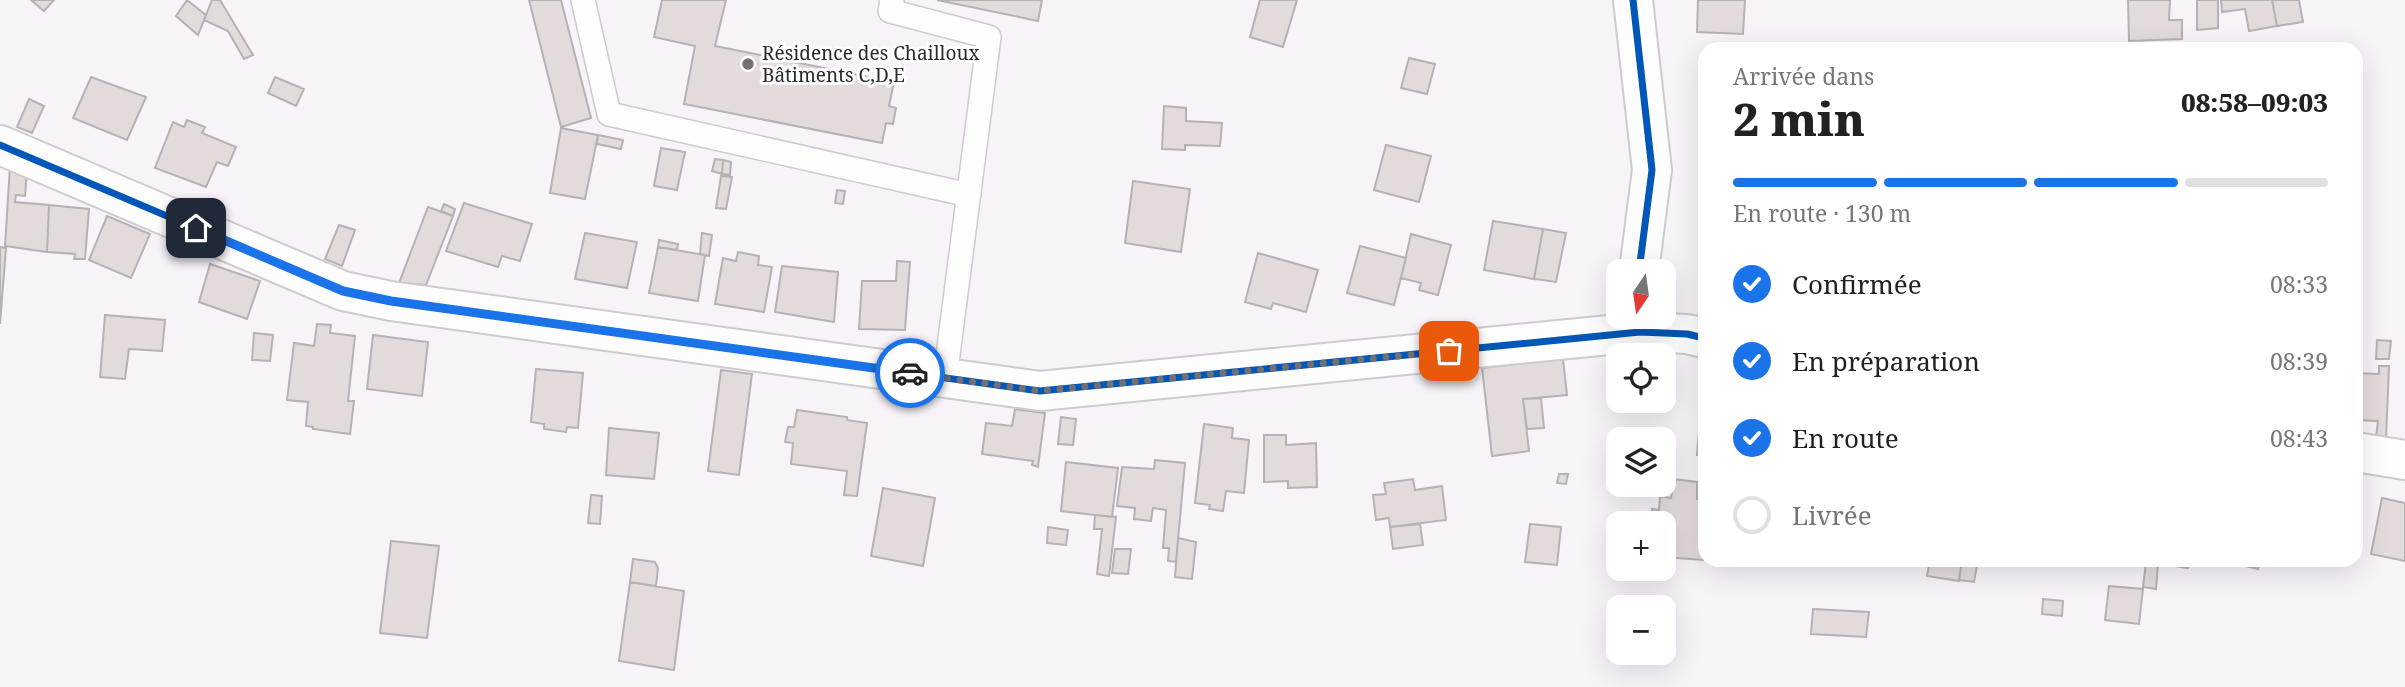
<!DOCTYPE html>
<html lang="fr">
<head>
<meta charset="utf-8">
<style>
	:root { --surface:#fff; --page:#f2f2f2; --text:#222; --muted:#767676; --line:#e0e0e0; --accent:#1a73e8 }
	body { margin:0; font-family:"Noto Serif",serif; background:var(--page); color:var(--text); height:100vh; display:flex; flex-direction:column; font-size:26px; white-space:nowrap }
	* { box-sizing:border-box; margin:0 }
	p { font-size:23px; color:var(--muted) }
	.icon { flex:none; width:38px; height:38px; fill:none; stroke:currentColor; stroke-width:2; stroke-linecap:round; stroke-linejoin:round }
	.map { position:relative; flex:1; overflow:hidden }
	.panel { position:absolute; left:1698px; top:42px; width:665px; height:525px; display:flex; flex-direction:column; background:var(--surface); border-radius:21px; box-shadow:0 7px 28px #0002 }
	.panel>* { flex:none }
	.needle { width:46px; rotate:193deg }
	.controls { position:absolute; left:1606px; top:259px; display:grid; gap:14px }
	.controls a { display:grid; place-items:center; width:70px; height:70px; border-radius:14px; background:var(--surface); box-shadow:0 7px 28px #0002; font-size:35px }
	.pin { position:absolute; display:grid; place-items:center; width:60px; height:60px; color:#fff; margin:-30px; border-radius:14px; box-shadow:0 4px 10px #0006 }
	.courier { position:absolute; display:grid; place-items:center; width:70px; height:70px; margin:-35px; border:5px solid #1a73e8; border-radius:50%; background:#fff; color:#222; box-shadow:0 2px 9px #0007 }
	.head em { font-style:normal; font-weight:800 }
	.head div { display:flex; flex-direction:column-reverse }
	.head { display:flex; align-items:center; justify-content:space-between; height:119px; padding:0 35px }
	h1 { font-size:46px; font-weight:800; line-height:52px }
	.bar { display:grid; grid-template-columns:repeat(4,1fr); gap:10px 7px; align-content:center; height:84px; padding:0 35px }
	.bar i { height:9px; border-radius:5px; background:var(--line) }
	.bar .selected { background:var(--accent) }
	.bar p { grid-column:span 4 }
	ol { padding:0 35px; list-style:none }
	li { display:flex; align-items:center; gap:21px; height:77px }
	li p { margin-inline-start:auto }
	li .icon { padding:7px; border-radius:50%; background:var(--accent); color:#fff; stroke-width:4 }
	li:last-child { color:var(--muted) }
	li i { width:38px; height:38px; border:4px solid var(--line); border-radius:50% }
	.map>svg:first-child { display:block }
	.building { fill:#e3dadc; stroke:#b6b1b4; stroke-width:2 }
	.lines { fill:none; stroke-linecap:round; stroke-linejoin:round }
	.service-casing { stroke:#cecbcf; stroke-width:26 }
	.minor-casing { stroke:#cecbcf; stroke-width:42 }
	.service { stroke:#fefdfe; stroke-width:23 }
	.minor { stroke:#fefdfe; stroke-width:38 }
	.cycleway-casing { stroke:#fff; stroke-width:11 }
	.cycleway { stroke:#0057b8; stroke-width:7 }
	.done { stroke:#737074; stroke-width:7; stroke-dasharray:0 12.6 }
	.route { stroke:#1a73e8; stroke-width:9 }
	.poi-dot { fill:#737074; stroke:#fff; stroke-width:2.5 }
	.labels { text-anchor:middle; stroke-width:6; stroke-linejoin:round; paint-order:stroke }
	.poi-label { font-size:19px; fill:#2c292d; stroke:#fff; text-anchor:start }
</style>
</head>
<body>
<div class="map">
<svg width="2405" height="687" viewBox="0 0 2405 687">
	<rect width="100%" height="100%" fill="#f7f3f9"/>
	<path class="building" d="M31,0h23l-10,11z
		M187,0l19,15 -8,20 -22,-19z
		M212,0h8l33,55 -9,4 -16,-28 -24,-11z
		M529,0h32l30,118 -30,9z
		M662,0h64l-11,46 179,36 -5,24 7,2 -3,16 -7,-1 -4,20 -198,-39 11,-58 -41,-9z
		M937,0h105l-4,21z
		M1260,0h37l-14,47 -33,-10z
		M1698,0h47l-2,34 -46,-2z
		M2128,0h42l-1,20h13v19l-53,2z
		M2197,0h21v28l-21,2z
		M2221,0h51l5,26 -28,5 -4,-22 -23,3z
		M2272,0h27l4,22 -26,4z
		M1409,58l26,6 -8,30 -26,-6z
		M91,77l55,20 -19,43 -54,-22z
		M275,77l29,12 -8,17 -28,-13z
		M29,99l15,7 -12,27 -15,-6z
		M1164,106l22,2v13l36,2 -2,23 -35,-1v5l-23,-1z
		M187,120l18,7 -3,6 34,14 -8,19 -11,-4 -11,25 -51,-19 18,-46 11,5z
		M561,128l37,7 -13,64 -35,-6z
		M598,135l25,5 -2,9 -24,-5z
		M1386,145l45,11 -12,46 -45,-12z
		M661,148l24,4 -8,38 -23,-4z
		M715,159l8,1 -1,14 -10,-3z
		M723,160l8,2 -1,13 -8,-1z
		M10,166l17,6 -2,24 -9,-1 -1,7 34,3 -2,47 -42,-6z
		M721,176l11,1 -6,32 -10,-1z
		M1133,181l57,8 -9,63 -56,-9z
		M837,190l8,1 -2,13 -8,-1z
		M464,203l68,21 -12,37 -18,-5 -4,11 -52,-16z
		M444,204l11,5 -2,7 -12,-5z
		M49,205l40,4 -4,50h-11l1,-5 -28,-2z
		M428,207l25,9 -27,69 -27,-2z
		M107,216l43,18 -19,44 -42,-18z
		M1493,221l50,8 -9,50 -50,-9z
		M339,225l16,5 -13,36 -17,-7z
		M1543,229l23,4 -10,49 -22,-3z
		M585,233l52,9 -10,46 -52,-9z
		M702,233l10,2 -3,21 -9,-2z
		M1411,234l40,11 -13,50 -19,-5 2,-7 -20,-5z
		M659,240l19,4 -1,6 -19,-3z
		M1360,246l46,12 -12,47 -47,-12z
		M0,247l6,1 -6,76z
		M658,247l47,8 -7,46 -49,-8z
		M738,252l21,4 -1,9 14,2 -8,45 -49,-8 8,-46 13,3z
		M1258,253l60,17 -12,42 -33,-9 -2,6 -26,-7z
		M897,261l13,1 -5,68 -46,-1 3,-48h34z
		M210,264l50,17 -13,38 -48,-17z
		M782,266l56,6 -4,50 -59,-10z
		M105,315l60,5 -3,31 -33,-2 -4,30 -25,-2z
		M317,324l14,1 -1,8 25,3 -7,65h6l-4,33 -37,-5v-2l-7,-1 2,-24 -21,-2 7,-57 20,3z
		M254,333l19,2 -3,26 -18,-1z
		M373,335l55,7 -6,54 -55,-7z
		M2377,340l14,1 -2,18h-13z
		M1563,359l4,36 -44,4 6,52 -37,5 -10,-88z
		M2379,366h10l-3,73 -10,-1 2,-17 -22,-1v-47l23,1z
		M536,369l47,4 -5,55 -11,-1 -1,5 -22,-3v-5l-13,-2z
		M721,370l31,4 -13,101 -31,-4z
		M1704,376v79h-7z
		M1541,398l3,30 -17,1 -4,-30z
		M1015,409l30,4 -7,54 -6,-2 1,-4 -51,-7 4,-31 26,3z
		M797,410l50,7v3l20,3 -10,73 -13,-1 3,-24 -56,-7 2,-21 -8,-1 3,-15h6z
		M1061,417l15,2 -3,26 -15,-1z
		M1204,424l29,4 -1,10 17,2 -5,53 -18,-2 -3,20 -14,-2 1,-4 -15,-2z
		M609,428l50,5 -5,46 -48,-4z
		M1264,435h22v10l30,-2 1,44 -29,1v-7l-24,1z
		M1155,460l30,3 -9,99 -8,-1 1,-13h-6l3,-38 -13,-2 -2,13 -17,-2 1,-11 -18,-2 5,-39 32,2z
		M1066,462l52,6 -6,49 -51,-6z
		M1559,474h9l-2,10 -9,-1z
		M1413,479l2,11 27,-4 4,34 -56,7 -1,-9 -13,2 -3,-25 13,-1 -2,-11z
		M1674,479l23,3v17l7,1 -1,60 -39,-3v-34h-13l1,-14 7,1 1,-14 11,2z
		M883,488l52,10 -12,68 -52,-10z
		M591,495l11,1 -2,28 -12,-1z
		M2382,498l23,5v58l-34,-7z
		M1095,515l21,2 -7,59 -12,-2 5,-45h-8z
		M1420,524l3,21 -30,4 -3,-22z
		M1530,524l31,3 -4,38 -32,-3z
		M1048,527l20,3 -2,15 -19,-2z
		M1178,538l18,4 -4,37 -17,-2z
		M391,541l48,5 -12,92 -47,-5z
		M1115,549h16l-3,25 -16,-1z
		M633,559l22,3 3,6 -2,18 -26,-4z
		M1930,560h32l-3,21 -32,-5z
		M1962,560h16l-4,22 -15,-2z
		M2167,560h22l-1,8 -21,-3z
		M2234,560h26l-2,9 -25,-6z
		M2146,562l12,3 -2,24 -13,-2z
		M630,582l54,9 -10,79 -55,-9z
		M2109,586l34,3 -4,35 -34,-4z
		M2043,599l20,2 -1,15 -20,-2z
		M1634,601l15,2v4h-16z
		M1813,609l56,3 -3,25 -55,-3z"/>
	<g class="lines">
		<defs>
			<path id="service" d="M583,0l26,114 360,81
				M892,0l-2,11 99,26 -44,341"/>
			<path id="minor" d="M1633,0l19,170 -13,101
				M0,145l343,146 48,10 649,90 600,-59 47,2 17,4
				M2356,452l49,8"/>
		</defs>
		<use href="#service" class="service-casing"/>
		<use href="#minor" class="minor-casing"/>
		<use href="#service" class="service"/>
		<use href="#minor" class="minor"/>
		<defs>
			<path id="cycleway" d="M1633,0l19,170 -13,101
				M0,145l343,146 48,10 649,90 600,-59 47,2 17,4"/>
		</defs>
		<use href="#cycleway" class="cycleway-casing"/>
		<use href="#cycleway" class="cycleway"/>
	</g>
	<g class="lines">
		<path class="done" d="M910,373l130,18 409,-40"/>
		<path class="route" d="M196,228l147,63 48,10 519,72"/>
	</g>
	<circle class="poi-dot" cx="748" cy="64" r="7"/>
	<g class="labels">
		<g class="poi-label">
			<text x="762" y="60">Résidence des Chailloux<tspan x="762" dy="22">Bâtiments C,D,E</tspan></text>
		</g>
	</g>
</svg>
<div class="controls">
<a><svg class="needle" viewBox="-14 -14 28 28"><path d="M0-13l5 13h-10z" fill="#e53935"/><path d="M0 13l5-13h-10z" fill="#767676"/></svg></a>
<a><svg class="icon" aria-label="locate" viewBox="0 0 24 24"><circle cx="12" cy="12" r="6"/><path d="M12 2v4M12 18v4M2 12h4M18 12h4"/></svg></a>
<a><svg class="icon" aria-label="layers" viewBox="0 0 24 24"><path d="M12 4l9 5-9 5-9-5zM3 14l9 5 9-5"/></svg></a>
<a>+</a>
<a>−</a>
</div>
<div class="pin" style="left:1449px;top:351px;background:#ea580c"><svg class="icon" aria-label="bag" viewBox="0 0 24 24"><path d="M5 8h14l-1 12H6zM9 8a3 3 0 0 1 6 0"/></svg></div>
<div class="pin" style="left:196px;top:228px;background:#1f2937"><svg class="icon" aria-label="home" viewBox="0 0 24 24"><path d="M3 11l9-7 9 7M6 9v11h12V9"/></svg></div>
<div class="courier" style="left:910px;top:373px"><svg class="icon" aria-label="car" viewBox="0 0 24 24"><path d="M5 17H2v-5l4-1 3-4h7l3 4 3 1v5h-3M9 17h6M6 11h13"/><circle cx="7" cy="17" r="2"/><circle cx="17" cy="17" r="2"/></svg></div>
<section class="panel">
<div class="head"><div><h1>2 min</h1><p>Arrivée dans</p></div><em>08:58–09:03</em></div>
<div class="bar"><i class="selected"></i><i class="selected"></i><i class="selected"></i><i></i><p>En route · 130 m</p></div>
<ol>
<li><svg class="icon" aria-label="check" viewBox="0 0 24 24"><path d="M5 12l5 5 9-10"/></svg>Confirmée<p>08:33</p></li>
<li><svg class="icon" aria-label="check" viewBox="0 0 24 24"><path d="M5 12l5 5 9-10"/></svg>En préparation<p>08:39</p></li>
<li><svg class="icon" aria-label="check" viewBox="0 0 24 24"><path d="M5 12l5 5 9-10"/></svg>En route<p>08:43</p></li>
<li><i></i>Livrée</li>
</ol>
</section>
</div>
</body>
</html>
